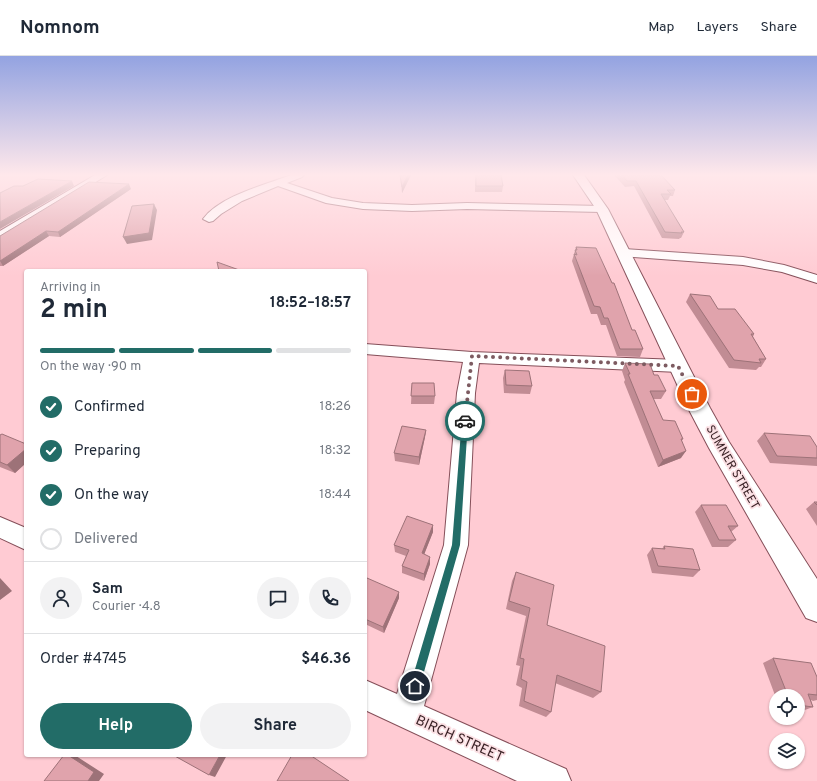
<!DOCTYPE html>
<html lang="en">
<head>
<meta charset="utf-8">
<style>
	:root { --surface:#fff; --page:#f2f2f3; --text:#1f2937; --muted:#747a83; --line:#e0e1e3; --accent:#226c67 }
	body { margin:0; font-family:Overpass,sans-serif; background:var(--page); color:var(--text); height:100vh; display:flex; flex-direction:column; font-size:15px; white-space:nowrap }
	* { box-sizing:border-box; margin:0 }
	p { font-size:13px; color:var(--muted) }
	.icon { flex:none; width:22px; height:22px; fill:none; stroke:currentColor; stroke-width:2; stroke-linecap:round; stroke-linejoin:round }
	.map { position:relative; flex:1; overflow:hidden }
	.details { position:absolute; left:24px; top:213px; width:343px; height:488px; display:flex; flex-direction:column; background:var(--surface); border-radius:4px; box-shadow:0 1px 3px #0004 }
	.details>* { flex:none }
	.buttons { position:absolute; left:769px; top:633px; display:grid; gap:8px }
	.buttons a { display:grid; place-items:center; width:36px; height:36px; border-radius:50%; background:var(--surface); box-shadow:0 1px 3px #0004; font-size:20px }
	.pin { position:absolute; display:grid; place-items:center; width:34px; height:34px; color:#fff; margin:-17px; border:2px solid #fff; border-radius:50%; box-shadow:0 1px 4px #0007 }
	.courier { position:absolute; display:grid; place-items:center; width:40px; height:40px; margin:-20px; border:3px solid #226c67; border-radius:50%; background:#fff; color:#222; box-shadow:0 1px 5px #0007 }
	.headline em { font-style:normal; font-weight:700 }
	.headline div { display:flex; flex-direction:column-reverse }
	.headline { display:flex; align-items:center; justify-content:space-between; height:68px; padding:0 16px }
	h1 { font-size:26px; font-weight:700; line-height:30px }
	.bar { display:grid; grid-template-columns:repeat(4,1fr); gap:6px 4px; align-content:center; height:48px; padding:0 16px }
	.bar i { height:5px; border-radius:3px; background:var(--line) }
	.bar .current { background:var(--accent) }
	.bar p { grid-column:span 4 }
	.line { display:flex; align-items:center; gap:10px; padding:0 16px; border-top:1px solid var(--line) }
	.line div { flex:1 }
	.round { display:grid; place-items:center; flex:none; width:42px; height:42px; border-radius:21px; background:var(--page) }
	ol { padding:0 16px; list-style:none }
	li { display:flex; align-items:center; gap:12px; height:44px }
	li p { margin-inline-start:auto }
	li .icon { padding:4px; border-radius:50%; background:var(--accent); color:#fff; stroke-width:4 }
	li:last-child { color:var(--muted) }
	li i { width:22px; height:22px; border:2px solid var(--line); border-radius:50% }
	.primary-button { display:flex; gap:8px; margin-top:auto; padding:8px 16px }
	.primary-button a { flex:1; height:46px; border-radius:24px; background:var(--accent); color:#fff; font-size:16px; font-weight:700; line-height:46px; text-align:center }
	.primary-button a+a { background:var(--page); color:var(--text) }
	header { display:flex; align-items:center; gap:24px; box-sizing:border-box; height:56px; padding:0 20px; background:var(--surface); border-bottom:1px solid var(--line) }
	header strong { font-size:19px }
	nav { display:flex; gap:22px; margin-inline-start:auto; font-size:14px }
	.map>svg:first-child { display:block }
	.lines { fill:none; stroke-linecap:round; stroke-linejoin:round }
	.minor-casing { stroke:#854f59; stroke-width:2 }
	.major-casing { stroke:#854f59; stroke-width:2 }
	.minor { fill:#fff; fill-rule:evenodd }
	.major { fill:#fff; fill-rule:evenodd }
	.wall { fill:#c18c94 }
	.shaded-wall { fill:#9d7278 }
	.building { fill:#e0a3ac; stroke:#9d7278 }
	.route { fill:#226c67 }
	.done { stroke:#7d5b61; stroke-width:4; stroke-dasharray:0 7.2 }
	.labels { text-anchor:middle; stroke-width:3.5; stroke-linejoin:round; paint-order:stroke }
	.street-label { font-size:12px; fill:#371f23; stroke:#fbe0e4 }
	.near-street-label { font-size:14px; fill:#371f23; stroke:#fbe0e4 }
</style>
</head>
<body>
<header>
<strong>Nomnom</strong>
<nav><a>Map</a><a>Layers</a><a>Share</a></nav>
</header>
<div class="map">
<svg width="817" height="725" viewBox="0 0 817 725">
	<rect width="100%" height="100%" fill="#ffcbd3"/>
	<g class="lines">
		<defs>
			<path id="minor" d="M95,119h12l-103,64 -4,1v-9z
				M291,119h13l-2,2 -15,6 45,15 31,5 49,2 55,-2 135,3 5,3 -5,3 -135,-3 -55,2 -49,-2 -37,-6 -48,-17 -36,15 -21,13 -8,7 -4,1 -6,-3c17,-23 62,-34 88,-44z
				M624,193l119,8 41,8 33,10v8l-35,-11 -39,-7 -123,-9 -2,-3 2,-3z
				M365,288l107,8 207,8 6,2 2,4 -2,4 -6,2 -200,-9 -4,30 -7,152 -44,161 142,63 5,12h-54l-152,-71v-30l32,14 47,-149 13,-152 6,-31 -98,-8z
				M0,461l26,11v22l-26,-12z"/>
			<path id="major" d="M573,119h11l24,34 102,199 19,34 88,137v43l-11,-4 -97,-170 -21,-40 -92,-199z"/>
		</defs>
		<use href="#minor" class="minor-casing"/>
		<use href="#major" class="major-casing"/>
		<use href="#minor" class="minor"/>
		<use href="#major" class="major"/>
	</g>
	<path class="wall" d="M400,119h11l-9,18z
		M475,119h26l2,11 -1,6h-27z
		M614,119h47l14,15 -2,6h-3l-2,4h-4l20,32 -3,6h-1l-1,1 -17,-1 -28,-52 -9,1z
		M131,133l-71,48 -11,-1 -46,30h-3v-30z
		M576,191l56,83 11,19 -3,8 -23,-1 -11,-31h-5l-4,-11h-6l-19,-53z
		M690,238l28,15 36,25 -1,3 13,22 -5,8h-2l-3,3 -27,-2 -43,-66z
		M625,307l29,12 12,16 -5,8h-8l10,21 20,19 -1,1 -1,18 -23,9 -34,-85 1,-2 -3,-9z
		M505,314l27,16 -2,8 -26,-1 -1,-15z
		M412,327l23,13 -1,8h-23z
		M426,374l-1,7 -6,28 -24,-4 -1,-8z
		M764,377l53,14v19l-47,-3 -13,-22z
		M0,379l26,9v19l-11,10 -15,-6z
		M814,446h3v24l-11,-17z
		M701,449l37,21 -7,6 5,8 -8,7h-16l-17,-35z
		M433,469v7l-9,22 6,10 -6,17 -22,-8v-7l4,-10 -11,-4 -1,-7z
		M664,490l36,24 -7,7 -41,-4 -5,-18 5,-7 10,1z
		M516,516l31,53 54,67 -8,6 -38,-15 -4,29 -5,5 -27,-11 3,-18 -6,-3 4,-19 -4,-1 10,-49 -20,-7 6,-28z
		M365,525l34,11v6l-15,35 -19,-9z
		M773,602l44,19v23l-4,1 -2,-1 2,7 -11,4 -4,-1v-14h-22v2l-13,-35z"/>
	<path class="shaded-wall" d="M408,119h3l-9,18v-6z
		M72,125l2,5 -74,43v-7z
		M129,128l2,5 -71,48 -2,-5z
		M154,148l3,6 -5,30 -25,4 -4,-7z
		M46,175l3,5 -46,30 -3,-5z
		M426,374l-1,7 -6,28v-8z
		M26,393v14l-11,10 -8,-8z
		M686,395l-5,7 -23,9 5,-7z
		M433,469v7l-11,28v-7z
		M430,501v7l-6,17v-7z
		M0,522l12,13 -12,9z
		M399,536v6l-15,35 -1,-6z
		M68,699l8,1 28,18 -5,7h-11z
		M220,699h7l-12,22 -6,-2z"/>
	<path class="building" d="M400,119h8l-6,12z
		M476,119h25l2,11h-27z
		M622,119h39l14,15h-8l4,4h-10l23,38h-3l1,1 -17,-1 -29,-51h-9z
		M38,123l34,2 -72,41v-29l14,-7h9z
		M89,126l40,2 -71,48 -12,-1 -46,30v-25z
		M154,148l-5,29 -26,4 9,-31z
		M576,191l20,1 16,35h2l18,47h3l8,19h-23l-12,-31h-4l-4,-11 -6,-1 -20,-52 3,1 -2,-5h2z
		M217,206l25,9h-23z
		M690,238l20,2 8,13h17l19,25h-3l15,25h-7l2,4 -27,-3z
		M625,307l25,1 4,11h4l8,16h-16l13,29 12,1 8,18h-2l5,12 -23,9 -35,-86h2z
		M505,314l24,1 3,15 -26,-1z
		M412,327h22l1,13h-24z
		M402,370l24,4 -7,27 -25,-4z
		M764,377l46,3 7,11v11l-40,-2z
		M2,378l24,10v5l-19,16 -7,-3v-27z
		M814,446h3v3z
		M701,449h25l12,21h-10l8,14h-17z
		M407,460l26,9 -11,28 8,4 -6,17 -22,-8 7,-16 -15,-5z
		M664,490l29,3 7,21 -42,-4 -6,-18 13,1z
		M516,516l38,13 -7,40 58,21 -4,46 -44,-17 -6,37 -27,-11 3,-19 -6,-3 3,-20 -4,-1 10,-50 -21,-7z
		M367,522l32,14 -16,35 -18,-8v-13l1,-2 -1,-1v-22z
		M773,602l38,5 6,14v18l-9,-1 5,13 -15,-2v-9h-10z
		M64,699h4l26,17 -6,9h-44z
		M173,699h47l-11,20z
		M292,699h18l39,26h-72z"/>
	<linearGradient id="sky" x2="0" y2="1"><stop stop-color="#93a3e1"/><stop offset="0.54" stop-color="#ffe8eb"/><stop offset="1" stop-color="#ffe8eb" stop-opacity="0"/></linearGradient>
	<rect width="817" height="220" fill="url(#sky)"/>
	<path class="route" d="M462,363h3l3,2 -8,124 -40,141 -2,4 -3,1 -4,-1 -1,-4 42,-141z"/>
	<g class="lines">
		<path class="done" d="M465,365l7,-65 206,10 14,28"/>
	</g>
	<g class="labels">
		<g class="street-label">
			<text transform="translate(733 411) rotate(60)" y="4">SUMNER STREET</text>
		</g>
		<g class="near-street-label">
			<text transform="translate(460 682) rotate(24)" y="5">BIRCH STREET</text>
		</g>
	</g>
</svg>
<div class="buttons">
<a><svg class="icon" aria-label="locate" viewBox="0 0 24 24"><circle cx="12" cy="12" r="6"/><path d="M12 2v4M12 18v4M2 12h4M18 12h4"/></svg></a>
<a><svg class="icon" aria-label="layers" viewBox="0 0 24 24"><path d="M12 4l9 5-9 5-9-5zM3 14l9 5 9-5"/></svg></a>
</div>
<div class="pin" style="left:692px;top:338px;background:#ea580c"><svg class="icon" aria-label="bag" viewBox="0 0 24 24"><path d="M5 8h14l-1 12H6zM9 8a3 3 0 0 1 6 0"/></svg></div>
<div class="pin" style="left:415px;top:630px;background:#1f2937"><svg class="icon" aria-label="home" viewBox="0 0 24 24"><path d="M3 11l9-7 9 7M6 9v11h12V9"/></svg></div>
<div class="courier" style="left:465px;top:365px"><svg class="icon" aria-label="car" viewBox="0 0 24 24"><path d="M5 17H2v-5l4-1 3-4h7l3 4 3 1v5h-3M9 17h6M6 11h13"/><circle cx="7" cy="17" r="2"/><circle cx="17" cy="17" r="2"/></svg></div>
<section class="details">
<div class="headline"><div><h1>2 min</h1><p>Arriving in</p></div><em>18:52–18:57</em></div>
<div class="bar"><i class="current"></i><i class="current"></i><i class="current"></i><i></i><p>On the way · 90 m</p></div>
<ol>
<li><svg class="icon" aria-label="check" viewBox="0 0 24 24"><path d="M5 12l5 5 9-10"/></svg>Confirmed<p>18:26</p></li>
<li><svg class="icon" aria-label="check" viewBox="0 0 24 24"><path d="M5 12l5 5 9-10"/></svg>Preparing<p>18:32</p></li>
<li><svg class="icon" aria-label="check" viewBox="0 0 24 24"><path d="M5 12l5 5 9-10"/></svg>On the way<p>18:44</p></li>
<li><i></i>Delivered</li>
</ol>
<div class="line" style="height:72px"><a class="round"><svg class="icon" aria-label="person" viewBox="0 0 24 24"><circle cx="12" cy="8" r="4"/><path d="M4 21q1-7 8-7t8 7"/></svg></a><div><b>Sam</b><p>Courier · 4.8</p></div><a class="round"><svg class="icon" aria-label="chat" viewBox="0 0 24 24"><path d="M4 5h16v11H9l-5 4z"/></svg></a><a class="round"><svg class="icon" aria-label="phone" viewBox="0 0 24 24"><path d="M5 4h4l2 5-3 2q2 4 5 5l2-3 5 2v4C11 20 4 13 5 4z"/></svg></a></div>
<div class="line" style="height:52px"><div>Order #4745</div><b>$46.36</b></div>
<div class="primary-button"><a>Help</a><a>Share</a></div>
</section>
</div>
</body>
</html>
